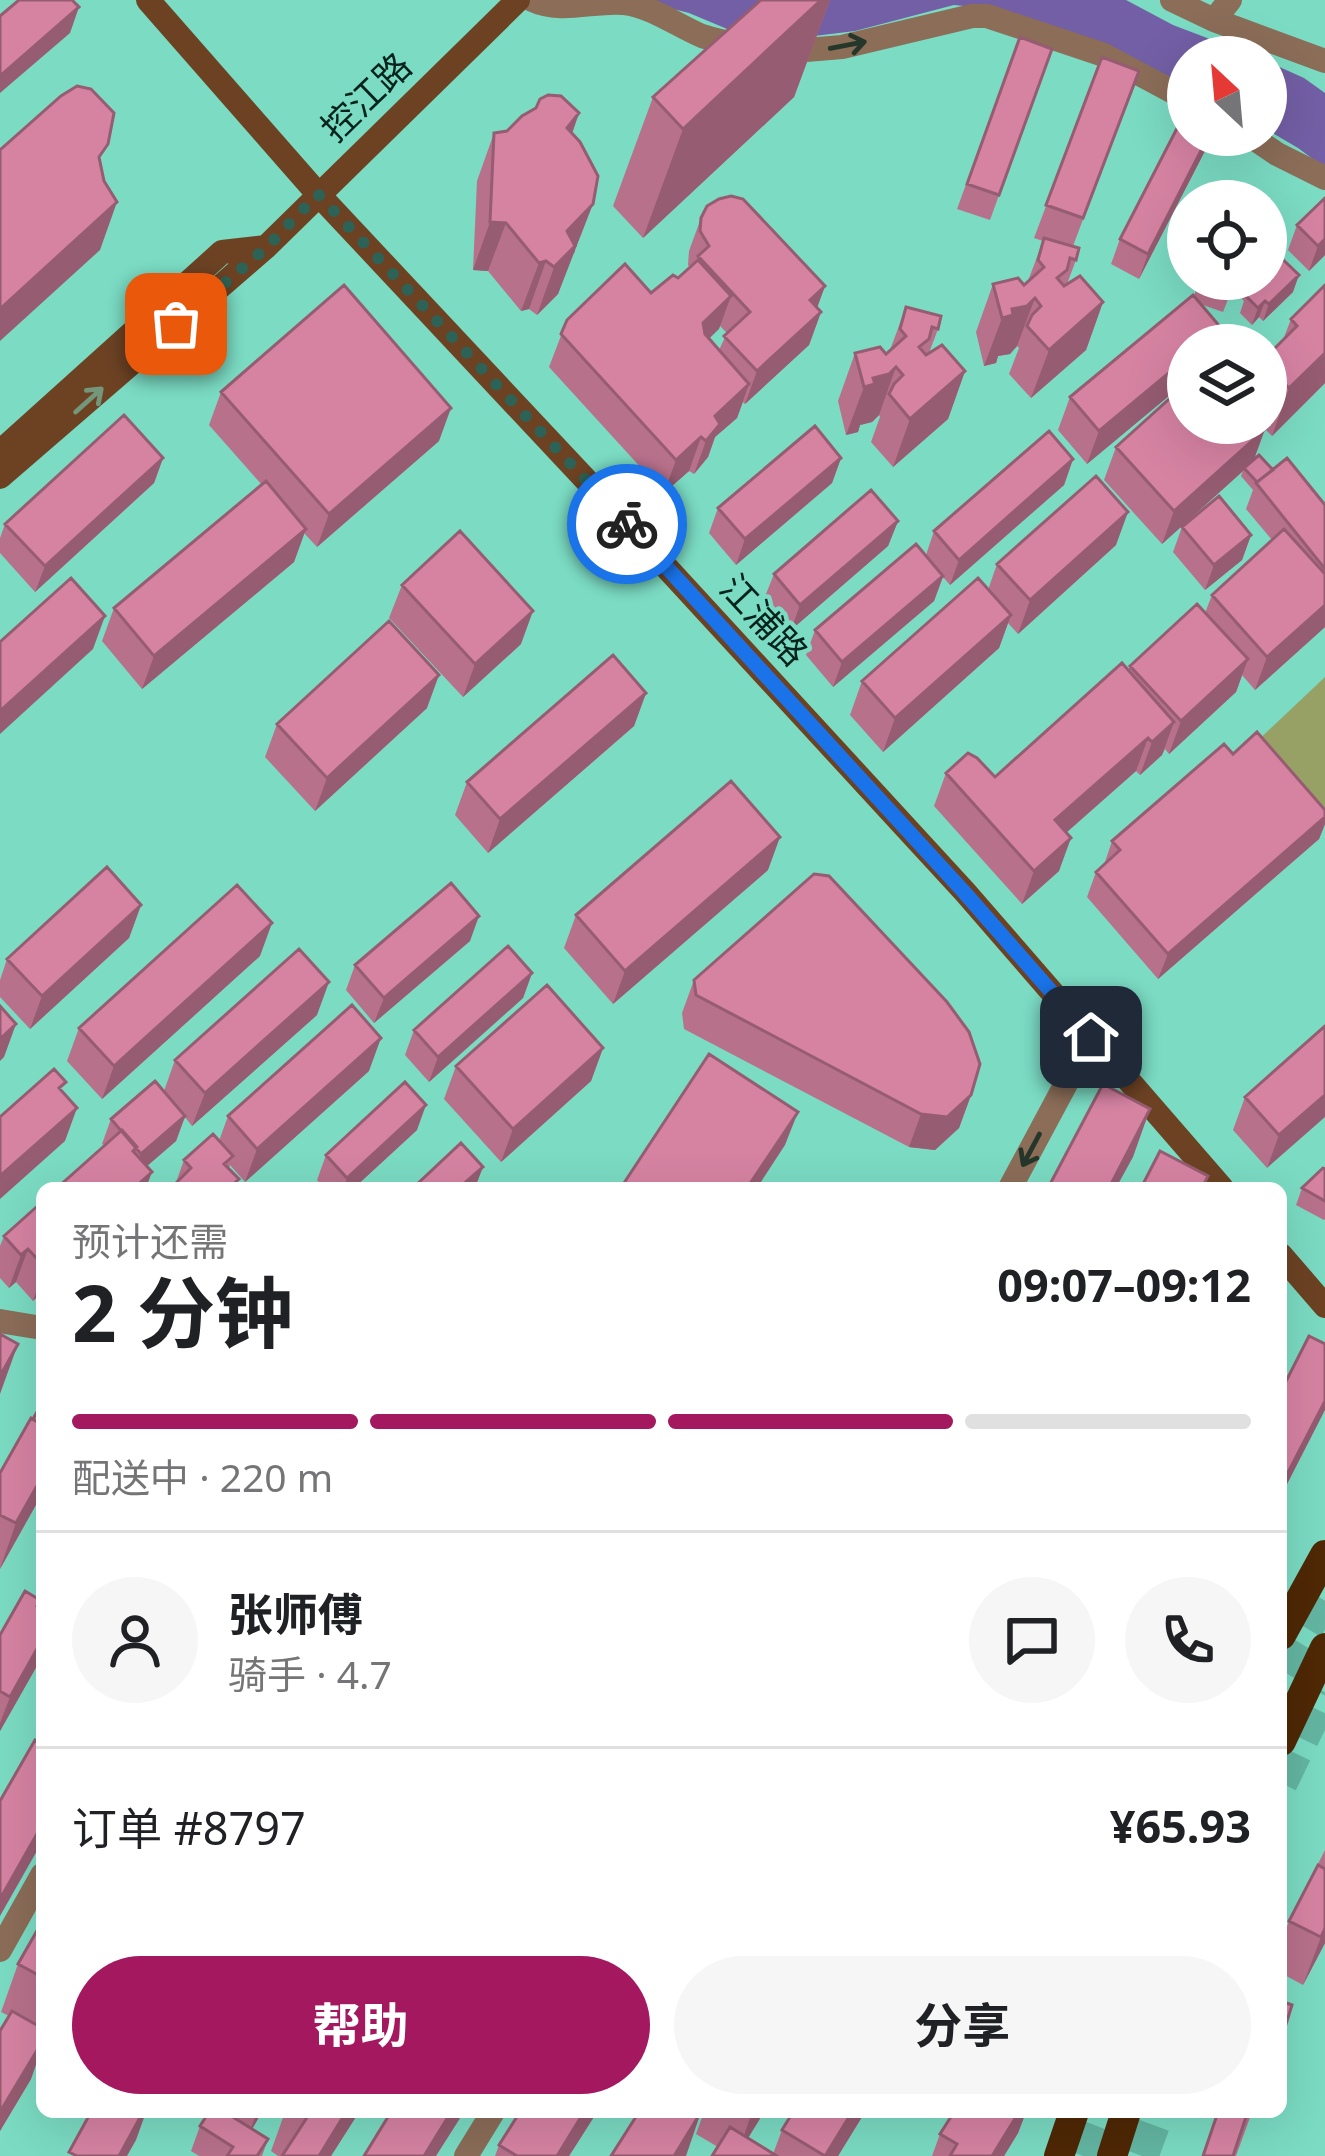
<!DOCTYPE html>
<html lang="zh">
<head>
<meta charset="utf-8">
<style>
	:root { --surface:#fff; --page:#f6f6f6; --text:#202124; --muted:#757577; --line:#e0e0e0; --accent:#a3185f }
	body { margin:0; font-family:"Noto Sans","Noto Sans SC",sans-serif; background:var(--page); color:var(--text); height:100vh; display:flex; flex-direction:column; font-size:45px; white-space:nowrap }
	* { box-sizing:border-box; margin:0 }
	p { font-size:39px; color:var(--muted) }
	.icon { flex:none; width:66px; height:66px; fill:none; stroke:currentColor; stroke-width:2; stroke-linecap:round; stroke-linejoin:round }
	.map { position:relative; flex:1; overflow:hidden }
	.side { position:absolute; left:36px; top:1182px; width:1251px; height:936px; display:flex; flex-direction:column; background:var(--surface); border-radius:18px; box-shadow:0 12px 48px #0002 }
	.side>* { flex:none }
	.needle { width:78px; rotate:334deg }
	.fabs { position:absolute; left:1167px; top:36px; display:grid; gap:24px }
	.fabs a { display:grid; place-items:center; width:120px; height:120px; border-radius:50%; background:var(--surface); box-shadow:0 12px 48px #0002; font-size:60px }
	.pin { position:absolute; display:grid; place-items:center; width:102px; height:102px; color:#fff; margin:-51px; border-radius:24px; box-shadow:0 6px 18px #0006 }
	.courier { position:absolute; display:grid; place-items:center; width:120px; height:120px; margin:-60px; border:9px solid #1a73e8; border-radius:50%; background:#fff; color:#222; box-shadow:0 3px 15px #0007 }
	.head em { font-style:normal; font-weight:700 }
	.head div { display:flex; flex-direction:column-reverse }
	.head { display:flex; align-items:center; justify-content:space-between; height:204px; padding:0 36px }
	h1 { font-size:78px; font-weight:700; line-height:90px }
	.bar { display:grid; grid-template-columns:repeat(4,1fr); gap:18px 12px; align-content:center; height:144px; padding:0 36px }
	.bar i { height:15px; border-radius:9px; background:var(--line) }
	.bar .active { background:var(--accent) }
	.bar p { grid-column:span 4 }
	.line { display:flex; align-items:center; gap:30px; padding:0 36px; border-top:3px solid var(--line) }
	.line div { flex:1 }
	.round { display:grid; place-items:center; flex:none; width:126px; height:126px; border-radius:63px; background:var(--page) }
	.primary-button { display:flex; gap:24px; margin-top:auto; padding:24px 36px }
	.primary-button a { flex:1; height:138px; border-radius:72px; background:var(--accent); color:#fff; font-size:48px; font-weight:700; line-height:138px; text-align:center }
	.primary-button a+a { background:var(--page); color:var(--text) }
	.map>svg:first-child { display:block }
	.green { fill:#97a166 }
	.water { fill:#735fa5 }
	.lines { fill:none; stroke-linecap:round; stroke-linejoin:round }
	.trunk-tunnel { stroke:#63b6a2; stroke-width:33; stroke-dasharray:33 16; stroke-linecap:butt }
	.minor { stroke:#8b6d58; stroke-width:24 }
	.secondary { stroke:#6c4223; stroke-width:24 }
	.primary { stroke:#4f2805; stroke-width:30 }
	.wall { fill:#b8718b; fill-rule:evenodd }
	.shaded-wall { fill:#965c71 }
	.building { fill:#d683a2; stroke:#965c71; stroke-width:3 }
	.oneway { stroke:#25362b }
	.oneway2 { stroke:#74967b }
	.done { stroke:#2d6356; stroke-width:12; stroke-dasharray:0 21.6 }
	.route { stroke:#1a73e8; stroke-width:15 }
	.labels { text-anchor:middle; stroke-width:9; stroke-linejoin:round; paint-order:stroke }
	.street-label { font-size:36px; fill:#03231c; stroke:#7bdbc3 }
</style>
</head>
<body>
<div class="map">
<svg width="1325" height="2156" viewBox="0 0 1325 2156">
	<rect width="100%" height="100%" fill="#7bdbc3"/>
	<path class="green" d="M1325,677v147l-73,-78z"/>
	<path class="water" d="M639,0h487l47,25 84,32h-69v29l-47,-23 -156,-55 -31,-3 -99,26 -65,8 -58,-8 -43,-18z
		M1266,61l38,17 21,15v75l-27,-20 -32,-19z"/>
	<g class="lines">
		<path class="trunk-tunnel" d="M1281,1670l44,-72
			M1281,1783l44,-91
			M1083,2156l17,-44
			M1142,2156l16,-44"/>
		<path class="minor" d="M532,0c30,14 62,0 92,3 27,3 54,23 78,33 15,5 31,8 46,11
			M1172,0l42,20 111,41
			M1214,20l16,-20
			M782,52l60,-5 130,-31h15l117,39 84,45
			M1249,135l28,19 48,24
			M1010,1188l81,-151
			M0,1321l42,7
			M0,1950l42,-75
			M466,2156l27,-44"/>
		<path class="secondary" d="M148,0l170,194 269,287 378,411 257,296
			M0,452l222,-200 44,-5
			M0,477l266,-230 252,-247
			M1281,1255l44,51"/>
		<path class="primary" d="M1281,1635l44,-80
			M1281,1741l44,-93
			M1059,2156l15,-44
			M1112,2156l14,-44"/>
	</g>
	<path class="wall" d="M761,0h69l-36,97 -151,141 -30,-32 40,-109z
		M1020,37l32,12 -62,171 -33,-11z
		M1102,57l37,14 -66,175 3,14 -9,24 36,18 -17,48 -55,48 -22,-24 10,-26 -2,-2 -7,8 -12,2 -2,7 -12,3 -8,-34 17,-48 31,1 4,-4 15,-40 -9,-3z
		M579,113l-7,21 3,118 -4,4 -13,38 -21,21 -8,-6 -8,2 -33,-40 -15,-1 4,-89 17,-48z
		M1208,145l-69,134 -28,-15 9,-25z
		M1325,198v57l-16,16 -21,-21 9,-25z
		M701,218l124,68 -8,21 4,5 -12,33 -64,59 -2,-2 -6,16 -22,19 -7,20 -14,17 -5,-3 -25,22 -115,-126 18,-47 84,-27 27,-15 12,-10 -2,-3 1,-14zM720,326l7,7 -8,17 -10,-11z
		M1200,279h36l-13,33 -23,-8 -12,41v35l-101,84 -29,-34 12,-33 124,-101z
		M1248,282l45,10 -30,29 -4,-4 -7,8 -12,-12 4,-12 -2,-2z
		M1325,285v98l-53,53 -7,-7 -11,30 71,46v122l-70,63 -13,-15 -6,17 -67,62 -4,-5 -3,6 -22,20 -4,-4 -70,62 -7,38 -37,33 -88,-98 12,-33 49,4 133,-107 2,-4 75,-53 7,-18 60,-55 -26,-31 7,-19 -12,-14 2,-5 -81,73 -58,-64 12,-33 72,-24h78v-66l17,-17 8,-21z
		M906,307l32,22 -9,24 36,18 -17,48 -55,48 -22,-25 9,-25 -1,-2 -7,7 -12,3 -2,7 -12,3 -8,-34 17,-48 31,1 4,-4z
		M221,392l218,49 -122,106 -13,-14 -10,29 -152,127 -40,-48 12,-33 148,-123 -53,-60z
		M163,458l-9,25 -119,109 -35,-39v-15l5,-14z
		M841,458l-9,25 -96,82 -27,-32 9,-25z
		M1073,459l-9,26 -114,100 -7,-8 -9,24 -101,86 -27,-32 9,-25 111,-75 8,-24z
		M898,521l-10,25 -97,84 -27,-31 10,-25z
		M1182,527l69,8 -9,25 -37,30 -32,-38z
		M1116,545l-98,89 -10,-11 -9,25 -116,104 -33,-37 12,-34 126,-91 9,-26z
		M402,585l119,59 -58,53 -74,-79z
		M646,693l-12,33 -146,127 -33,-38 12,-33z
		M427,708l-112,103 -50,-54 12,-33z
		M1233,754l92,56v14l-6,15 -161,140 -71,-82 9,-25 8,-7 8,-24z
		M768,870l-155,134 -49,-56 12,-33z
		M141,905l-12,33 -99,91 -30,-32v-17l7,-21z
		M470,941l-96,82 -28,-33 9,-25z
		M260,956l-158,143 -35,-38 12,-33z
		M532,973l-9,25 -94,84 -24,-27 9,-25z
		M694,980l277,115 -12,33 -24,22 -26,-3 -225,-118 -2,-16z
		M317,1015l-125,111 -7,-9 -9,24 -29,25 -45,-22 9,-25 53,-28 11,-31z
		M1325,1026l-58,142 -34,-38 12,-33z
		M603,1048l-12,33 -90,81 -57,-63 12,-33z
		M369,1071l-124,111 -15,-17 -1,4 6,19h-61l10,-28 35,-19 9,-25z
		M417,1130l-63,58h-30l-7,-8 9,-25z
		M1325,1169v50l-1,1 -28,-15 6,-17z
		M42,1202v90l-9,9 -17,-19 -7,6 -9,-10v-32l4,-10z
		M42,1403v91l-42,75v-96z
		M42,1591v63l-4,10 -38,67v-96l38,-36z
		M1325,1850v93l-22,42 -22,-12v-30l8,-22z
		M42,1922v97l-4,7 -7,53 -31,52v-100l9,-15 -8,-4 17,-48z
		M206,2112h56l-10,17 16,10 -6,17h-63l-8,-5 9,-25 8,-13z
		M285,2112h74l-28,44h-53l-7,-5z
		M520,2112h77l-28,44h-74l4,-11z
		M704,2112h60l-16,26 25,16 9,-24 83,-18 -27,44h-126l6,-9 -22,-13z
		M954,2112h72l-8,21 -14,23h-72l8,-22z
		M1218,2112h34l-16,44h-34z"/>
	<path class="shaded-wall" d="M821,0h9l-36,97 -151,141 40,-109z
		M79,7l-9,26 -70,60v-17z
		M579,113l-17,48 5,-33z
		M1209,135h2l-3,10 -69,134 9,-25z
		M117,202l-17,48 -100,91v-32z
		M593,204l-35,90 -21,21 30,-84z
		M490,222l16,1 -18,48 -15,-1z
		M1325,239v16l-16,16 9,-25z
		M546,261l-17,48 -8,2 18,-48z
		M1299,275l-6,17 -30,29 6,-17z
		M825,286l-12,33 -3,-19z
		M731,296l-12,33 -28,27 12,-33z
		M1035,298l-18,48 -7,8 -12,2 -2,7 -12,3 18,-48 10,-9z
		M1265,301l-6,16 -7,8 6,-17z
		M1103,302l-17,48 -55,48 18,-48z
		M821,312l-12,33 -64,59 12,-33z
		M1222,329l-6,16h-14z
		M1325,353v30l-53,53 17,-48z
		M1188,357v23l-101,84 12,-33z
		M896,367l-17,48 -7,7 -12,3 -2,7 -12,3 18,-48 9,-9z
		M965,371l-17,48 -55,48 17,-48z
		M749,384l-12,34 -22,19 -7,20 -14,17 21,-58z
		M451,408l-12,33 -122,106 12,-33z
		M1265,429l-12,33 -9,6 -1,3 -81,73 12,-33z
		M701,437l-12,34 -25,22 12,-33z
		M163,458l-9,25 -119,109 10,-26z
		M841,458l-9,25 -96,82 9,-26z
		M1073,459l-9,26 -114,100 9,-25z
		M1128,512l-12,33 -98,89 12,-34z
		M898,521l-10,25 -97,84 9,-25z
		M306,529l-12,33 -152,127 12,-33z
		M1251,535l-9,25 -37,30 9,-25z
		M943,576l-9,25 -101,86 9,-25z
		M1325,605v22l-70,63 12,-33z
		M533,611l-12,33 -58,53 12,-33z
		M1011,615l-12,33 -116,104 12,-34z
		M105,616l-12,33 -93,85v-23z
		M1248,659l-12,33 -67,62 12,-33z
		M439,675l-12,33 -112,103 12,-33z
		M646,693l-12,33 -146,127 12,-34z
		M1174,722l-12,33 -22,20 12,-33z
		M1148,738l-12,33 -93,82 12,-33z
		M1325,817v7l-6,15 -161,140 10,-25z
		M780,837l-12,33 -155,134 12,-33z
		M1071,838l-12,33 -37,33 12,-33z
		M141,905l-12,33 -99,91 12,-33z
		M479,916l-9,25 -96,82 10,-25z
		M272,923l-12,33 -158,143 12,-33z
		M532,973l-9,25 -94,84 9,-25z
		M329,982l-12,33 -125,111 13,-33z
		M16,1024l-12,33 -4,4v-22z
		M381,1038l-12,33 -124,111 12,-33z
		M603,1048l-12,33 -90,81 12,-33z
		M971,1095l-12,33 -24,22 -26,-3 12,-33z
		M1325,1095v22l-58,51 12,-33z
		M426,1105l-9,25 -63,58h-10l3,-10z
		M77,1108l-12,33 -65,58v-23z
		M1150,1109l-17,48 -17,31h-7z
		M798,1112l-13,33 -28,43h-10z
		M185,1116l-9,25 -44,38 9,-25z
		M483,1167l-8,21h-16z
		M152,1172l-6,16h-12z
		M28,1249l-12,33 -7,6 12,-33z
		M42,1275v17l-9,9z
		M18,1344l-18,50v-18z
		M1325,1401v9l-44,86v-10z
		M42,1477v17l-42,75 16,-46z
		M42,1640v14l-4,10 -38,67v-8l10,-26z
		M42,1825v17l-42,74v-17z
		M1325,1928v15l-22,42 18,-48z
		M42,2042v6l-11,31 -31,52v-19z
		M143,2112h3l-10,28 -9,16h-8z
		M257,2112h5l-14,24z
		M346,2112h13l-28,44h-12z
		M451,2112h13l-28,44h-12z
		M584,2112h13l-28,44h-12z
		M701,2112l-15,44h-12z
		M752,2112h12l-27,44z
		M852,2112h13l-27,44h-13z
		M1019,2112h7l-8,21 -14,23h-12z"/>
	<path class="building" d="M19,0h53l7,7 -79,69v-60z
		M761,0h60l-138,129 -30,-32z
		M1020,37l32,12 -53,146 -32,-11z
		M1102,57l37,14 -56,147 -37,-13z
		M77,86l14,3 23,24 -6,31 -9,13 5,24 13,21 -117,107v-159l61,-54z
		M548,95l13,1 18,17 -12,15 13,14 18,34 -5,28 -26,27 8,15 -21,21 -8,-6 -7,2 -33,-40 -16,-1 4,-89 13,-2 15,-15 14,-8 4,-9z
		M1188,107v28h21l-61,119 -28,-15z
		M1233,189l31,12h-35z
		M731,196l12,3 82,87 -15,14 11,12 -64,59 -33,-35 26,-24 -52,-56 11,-10 -9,-15 1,-13 6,-12 12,-7z
		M1325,198v41l-7,7 -21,-21z
		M1044,238l35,10 -3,12 -6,-2 -3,12 -10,8 7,8 16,-10 23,26 -54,48 -22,-24 5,-11 9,-9 -6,-8 -8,8 -15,3 1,6 -11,3 -9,-34 25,-6 6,7 20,-18 -6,-7z
		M1276,253l23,22 -30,29 -4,-3 -7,7 -12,-12 8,-8 -6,-6 3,-3h15v-15z
		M698,260l33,36 -28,27 2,11 44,50 -34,32 5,8 -14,17 -5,-4 -25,23 -115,-126 6,-14 58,-56 26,29 22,-18 5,3z
		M1211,279h24l-3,8z
		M344,285l107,123 -122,106 -108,-122z
		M1325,285v68l-36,35 -23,-23v-8l31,-31 -6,-7z
		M1193,295l29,34 -20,16h-14v12l-89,74 -29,-34z
		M906,307l35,9 -3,13 -6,-2 -3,12 -10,8 7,8 16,-10 23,26 -55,48 -21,-25 5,-10 9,-9 -7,-8 -7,7 -16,4 2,6 -11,3 -9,-34 25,-6 6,7 20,-18 -6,-7z
		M1188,382v41h71l6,6 -91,82 -58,-64z
		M124,415l39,43 -118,108 -40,-42z
		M815,426l26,32 -96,81 -27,-31z
		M1049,431l24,28 -114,101 -25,-29z
		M1259,455l14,15 -16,12 -13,-14z
		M1287,458l38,47v64l-69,-86z
		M1096,476l32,36 -98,88 -33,-36z
		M266,481l40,48 -152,127 -40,-48z
		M871,490l27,31 -98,84 -26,-31z
		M1219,496l32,39 -37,30 -32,-38z
		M1284,529l41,45v31l-58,52 -55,-62z
		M460,531l73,80 -58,53 -73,-79z
		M916,544l27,32 -101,86 -27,-32z
		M71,578l34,38 -105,95v-69z
		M978,578l33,37 -116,103 -33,-37z
		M1197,604l51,55 -67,62 -51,-55z
		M389,621l50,54 -112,103 -50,-54z
		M613,655l33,38 -146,126 -33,-37z
		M1122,663l52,59 -22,20 -4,-4 -93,82 16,18 -37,33 -88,-98 22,-20 9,5 18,19z
		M1257,732l68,78v7l-157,137 -72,-82 24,-22 -8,-9 112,-97 9,10z
		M731,781l49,56 -155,134 -49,-56z
		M107,867l34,38 -99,91 -35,-37z
		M814,874l15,2 118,126 22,30 11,32 -9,31 -24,22 -26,-3 -225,-119 -2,-15z
		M451,883l28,33 -95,82 -29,-33z
		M237,885l35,38 -158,143 -35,-38z
		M508,946l24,27 -94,84 -24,-27z
		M299,949l30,33 -124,111 -30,-33z
		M547,985l56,63 -90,81 -57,-63z
		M352,1005l29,33 -124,111 -29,-33z
		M0,1006l16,18 -16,15z
		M1325,1026v69l-46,40 -34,-38z
		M709,1054l89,58 -51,76h-122l-3,-2z
		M54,1069l12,13 -7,6 18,20 -77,68v-59z
		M155,1081l30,35 -44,38 -30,-35z
		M405,1082l21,23 -79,73 -21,-23z
		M1103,1084l47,25 -41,79h-61z
		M122,1130l15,17 -4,4 19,21 -18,16h-77z
		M213,1134l20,22 -9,8 15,15 -10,9h-49l-4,-5 15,-15 -7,-8z
		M461,1143l22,24 -24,21h-46z
		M1160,1151l48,25 -6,12h-61z
		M1323,1168l2,1v32l-23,-13z
		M42,1202v62l-14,-15 -7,6 -17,-19z
		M0,1334l18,10 -18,32z
		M1309,1336l16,8v57l-44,85v-95z
		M42,1403v22l-9,-6z
		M31,1418l11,7v52l-26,46 -16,-8v-42z
		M25,1591l15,9 -3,6 5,2v32l-32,57 -10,-6v-56z
		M35,1740l7,4v81l-42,74v-98z
		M1318,1865l7,4v59l-4,9 -32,-16z
		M42,1922v55l-24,-13z
		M1281,2001l11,4 -10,32h-1z
		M12,2011l30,17v14l-42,70v-81z
		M91,2112h52l-24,44h-42l-8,-4z
		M209,2112h16l43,27 -11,17h-30l6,-9 -33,-21z
		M302,2112h44l-27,44h-37l26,-40z
		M391,2112h60l-27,44h-60z
		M520,2112h64l-27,44h-40l-18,-11z
		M639,2112h62l-27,44h-63z
		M793,2112h59l-27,44 -43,-26z
		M954,2112h65l-27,44h-42l7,-12 -17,-10z
		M1218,2112l29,2 -14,42h-30z
		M730,2127l47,29h-65z"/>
	<defs><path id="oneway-shaft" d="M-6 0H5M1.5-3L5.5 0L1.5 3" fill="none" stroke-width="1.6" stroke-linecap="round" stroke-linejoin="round" transform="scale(3)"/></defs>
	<g class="oneway">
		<use href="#oneway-shaft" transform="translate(848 45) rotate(-11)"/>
		<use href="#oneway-shaft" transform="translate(1031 1150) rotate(118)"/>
	</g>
	<use class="oneway2" href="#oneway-shaft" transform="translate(89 400) rotate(-42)"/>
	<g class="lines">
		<path class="done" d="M176,324l90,-76 52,-54 309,330"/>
		<path class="route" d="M627,524l337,368 127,145"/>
	</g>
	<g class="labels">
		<g class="street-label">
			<text transform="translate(366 97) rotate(-44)" y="13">控江路</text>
			<text transform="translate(764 620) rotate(47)" y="13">江浦路</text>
		</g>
	</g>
</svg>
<div class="fabs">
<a><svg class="needle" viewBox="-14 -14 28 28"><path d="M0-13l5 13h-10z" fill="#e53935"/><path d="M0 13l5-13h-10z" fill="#757577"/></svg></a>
<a><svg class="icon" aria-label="locate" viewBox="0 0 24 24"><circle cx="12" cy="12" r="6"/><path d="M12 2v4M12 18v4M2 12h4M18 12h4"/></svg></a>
<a><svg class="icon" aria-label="layers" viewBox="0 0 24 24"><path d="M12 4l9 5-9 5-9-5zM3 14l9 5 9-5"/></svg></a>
</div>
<div class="pin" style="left:176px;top:324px;background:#ea580c"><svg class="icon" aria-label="bag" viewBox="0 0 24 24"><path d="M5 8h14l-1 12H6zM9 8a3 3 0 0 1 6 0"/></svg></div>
<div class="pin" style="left:1091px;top:1037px;background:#1f2937"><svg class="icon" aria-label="home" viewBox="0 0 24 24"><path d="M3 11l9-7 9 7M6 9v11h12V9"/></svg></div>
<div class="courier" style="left:627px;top:524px"><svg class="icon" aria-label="bike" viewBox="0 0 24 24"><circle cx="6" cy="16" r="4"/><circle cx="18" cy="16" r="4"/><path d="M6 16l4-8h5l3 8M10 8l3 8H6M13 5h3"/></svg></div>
<section class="side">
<div class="head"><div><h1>2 分钟</h1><p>预计还需</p></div><em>09:07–09:12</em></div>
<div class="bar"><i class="active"></i><i class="active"></i><i class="active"></i><i></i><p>配送中 · 220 m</p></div>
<div class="line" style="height:216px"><a class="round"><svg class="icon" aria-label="person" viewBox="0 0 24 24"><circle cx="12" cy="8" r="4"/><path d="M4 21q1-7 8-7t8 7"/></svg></a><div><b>张师傅</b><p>骑手 · 4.7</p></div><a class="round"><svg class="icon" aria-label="chat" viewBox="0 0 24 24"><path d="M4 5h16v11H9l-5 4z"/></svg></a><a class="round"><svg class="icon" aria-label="phone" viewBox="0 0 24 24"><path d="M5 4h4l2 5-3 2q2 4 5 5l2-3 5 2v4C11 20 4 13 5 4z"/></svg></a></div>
<div class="line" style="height:156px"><div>订单 #8797</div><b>¥65.93</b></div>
<div class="primary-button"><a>帮助</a><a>分享</a></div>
</section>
</div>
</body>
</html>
